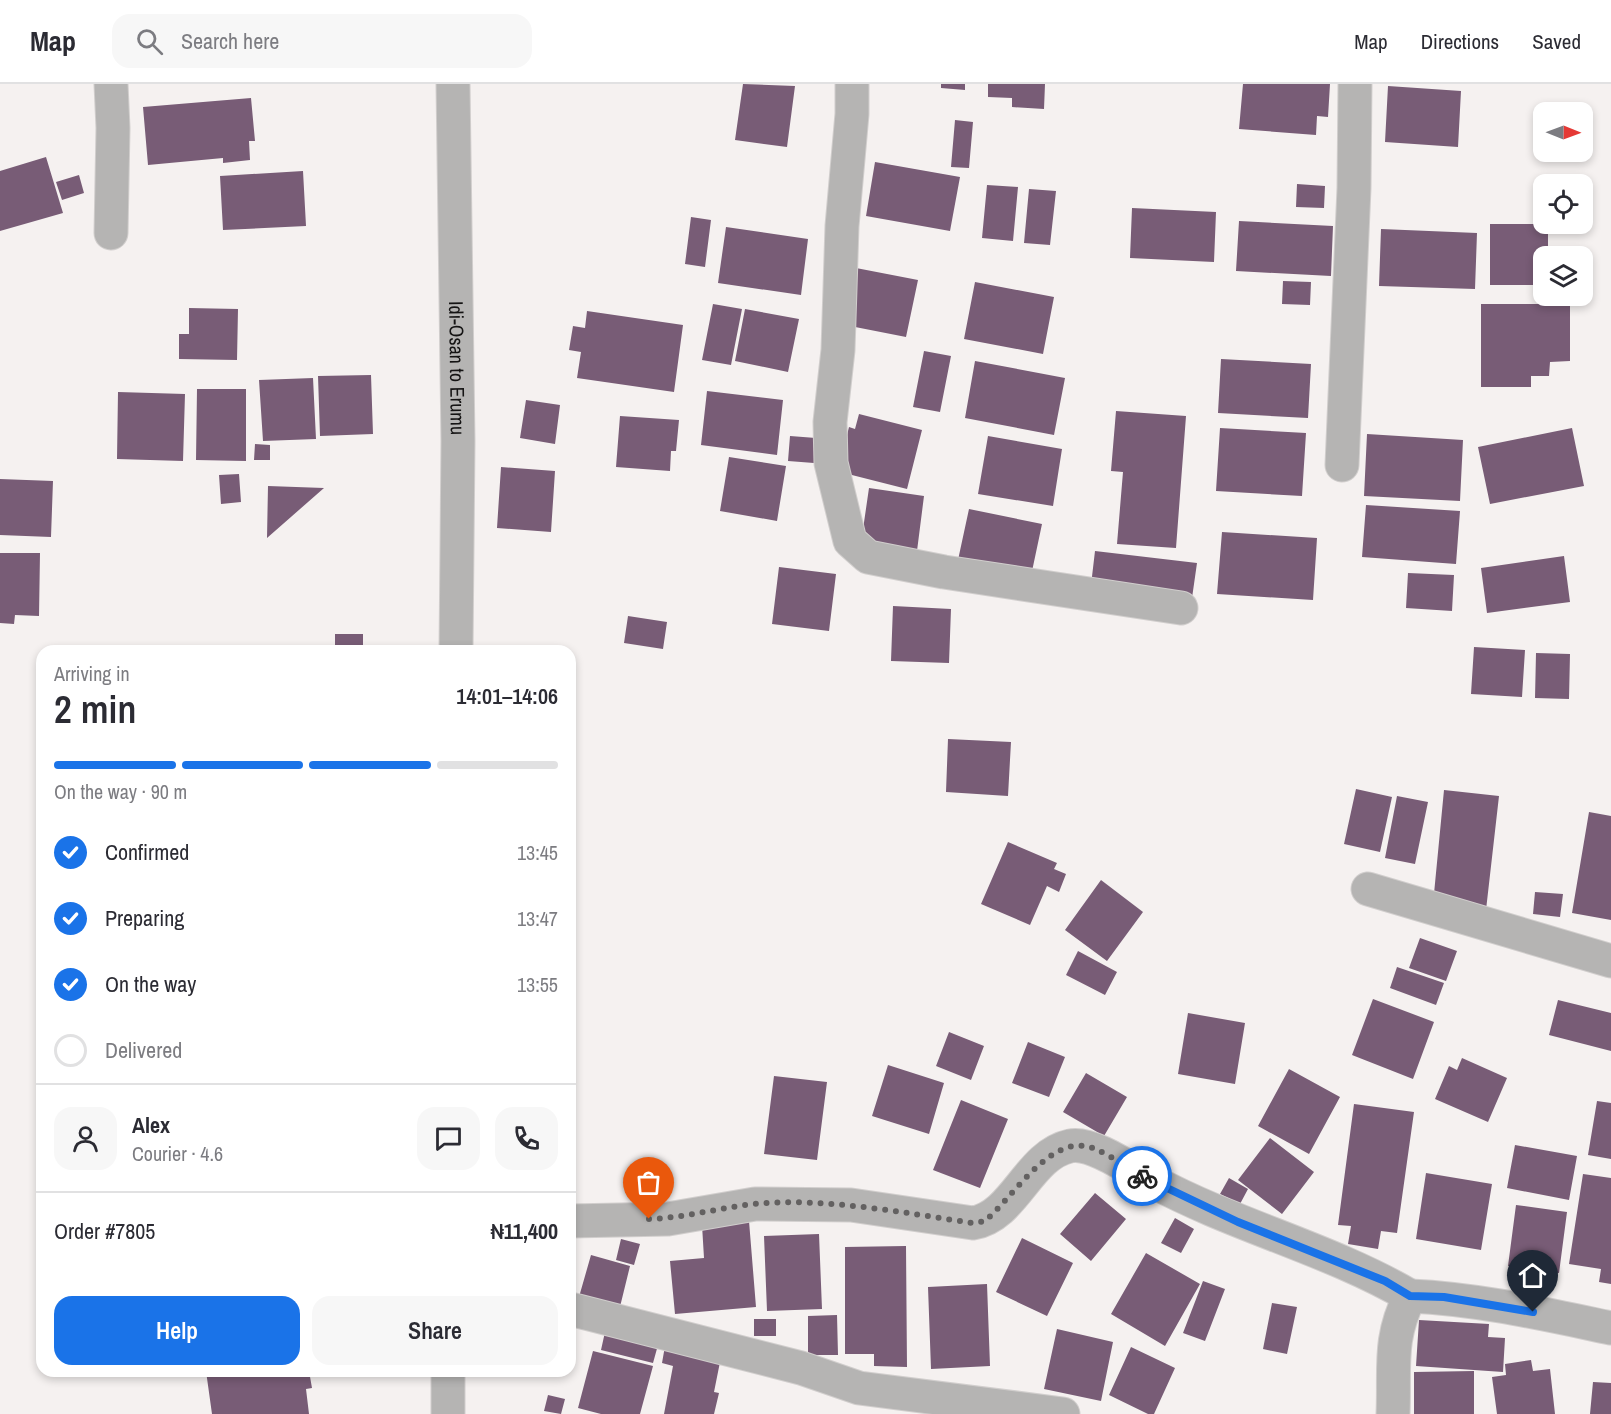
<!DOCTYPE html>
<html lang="en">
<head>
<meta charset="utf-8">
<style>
	:root { --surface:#fff; --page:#f7f7f7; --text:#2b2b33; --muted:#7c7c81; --line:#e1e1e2; --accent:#1a73e8 }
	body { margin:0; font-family:"Archivo Narrow",sans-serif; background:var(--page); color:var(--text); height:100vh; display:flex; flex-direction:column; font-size:22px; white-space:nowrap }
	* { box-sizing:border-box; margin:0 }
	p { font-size:20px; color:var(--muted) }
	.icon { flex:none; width:33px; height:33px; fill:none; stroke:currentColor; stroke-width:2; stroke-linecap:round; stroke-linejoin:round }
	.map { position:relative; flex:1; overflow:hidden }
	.sheet { position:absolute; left:36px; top:561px; width:540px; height:732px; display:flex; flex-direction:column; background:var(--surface); border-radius:18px; box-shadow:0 3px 9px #0003 }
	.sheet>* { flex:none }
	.needle { width:39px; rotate:91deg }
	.buttons { position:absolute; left:1533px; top:18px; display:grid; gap:12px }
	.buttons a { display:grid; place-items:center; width:60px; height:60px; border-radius:12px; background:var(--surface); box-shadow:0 3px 9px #0003; font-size:30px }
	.pin { position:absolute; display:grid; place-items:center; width:51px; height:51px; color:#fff; margin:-62px -26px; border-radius:50% 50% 50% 0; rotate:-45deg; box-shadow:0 0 6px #0007 }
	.pin .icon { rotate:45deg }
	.courier { position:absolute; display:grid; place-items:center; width:60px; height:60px; margin:-30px; border:4px solid #1a73e8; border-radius:50%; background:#fff; color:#222; box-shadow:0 2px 8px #0007 }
	.overview em { font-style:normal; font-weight:600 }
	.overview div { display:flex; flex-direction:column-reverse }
	.overview { display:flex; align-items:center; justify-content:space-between; height:102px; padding:0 18px }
	h1 { font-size:39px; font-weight:600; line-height:45px }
	.bar { display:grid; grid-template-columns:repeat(4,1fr); gap:9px 6px; align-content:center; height:72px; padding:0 18px }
	.bar i { height:8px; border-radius:4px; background:var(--line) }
	.bar .current { background:var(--accent) }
	.bar p { grid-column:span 4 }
	.line { display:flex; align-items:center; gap:15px; padding:0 18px; border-top:2px solid var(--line) }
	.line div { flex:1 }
	.round { display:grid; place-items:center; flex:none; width:63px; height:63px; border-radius:18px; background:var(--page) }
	ol { padding:0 18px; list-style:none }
	li { display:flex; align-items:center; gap:18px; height:66px }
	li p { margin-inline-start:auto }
	li .icon { padding:6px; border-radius:50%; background:var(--accent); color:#fff; stroke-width:4 }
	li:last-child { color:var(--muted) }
	li i { width:33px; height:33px; border:3px solid var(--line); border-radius:50% }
	.primary-button { display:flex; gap:12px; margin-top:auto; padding:12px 18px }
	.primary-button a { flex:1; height:69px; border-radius:18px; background:var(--accent); color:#fff; font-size:24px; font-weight:600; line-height:69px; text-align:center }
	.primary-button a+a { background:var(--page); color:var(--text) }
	header { display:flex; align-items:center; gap:36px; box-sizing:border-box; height:84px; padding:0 30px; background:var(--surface); border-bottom:2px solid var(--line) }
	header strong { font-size:28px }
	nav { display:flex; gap:33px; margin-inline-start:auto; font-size:21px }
	.search { width:420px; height:54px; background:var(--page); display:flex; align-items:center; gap:15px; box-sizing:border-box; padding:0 21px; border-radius:18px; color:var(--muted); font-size:22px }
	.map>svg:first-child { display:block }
	.building { fill:#785c76 }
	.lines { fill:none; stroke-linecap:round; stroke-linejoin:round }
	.minor-casing { stroke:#d1cecd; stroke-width:35 }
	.minor { stroke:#b5b4b3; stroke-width:33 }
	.done { stroke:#636161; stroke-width:6; stroke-dasharray:0 10.8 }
	.route { stroke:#1a73e8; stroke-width:8 }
	.labels { text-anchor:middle; stroke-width:4.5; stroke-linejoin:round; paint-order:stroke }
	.street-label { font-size:20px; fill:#151414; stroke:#fff }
</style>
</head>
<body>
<header>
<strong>Map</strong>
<div class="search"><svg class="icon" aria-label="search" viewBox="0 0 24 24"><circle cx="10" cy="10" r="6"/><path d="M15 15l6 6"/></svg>Search here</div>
<nav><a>Map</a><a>Directions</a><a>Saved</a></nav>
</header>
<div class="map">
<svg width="1611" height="1330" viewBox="0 0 1611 1330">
	<rect width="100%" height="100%" fill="#f5f1f0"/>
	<path class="building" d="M743,0l52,2 -8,61 -52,-7z
		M941,0h24v6l-24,-2z
		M988,0h57l-1,25 -32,-2v-9l-24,-1z
		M1243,0h87l-2,33 -11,-1 -1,19 -77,-6z
		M1388,2l73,5 -3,56 -73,-5z
		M251,14l4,43h-6l1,19 -27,3v-5l-75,7 -5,-58z
		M955,36l18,2 -4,46 -18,-1z
		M46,73l17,56 -63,18v-60z
		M875,78l85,15 -10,54 -84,-15z
		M303,87l3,55 -83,4 -3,-54z
		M79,91l5,18 -22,7 -6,-18z
		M1297,100l28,2 -1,22 -28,-1z
		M987,101l31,2 -5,54 -31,-3z
		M1029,105l27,2 -6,54 -26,-2z
		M1132,124l84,4 -2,50 -84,-4z
		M691,133l20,3 -6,47 -20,-3z
		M1239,137l94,5 -2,50 -95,-5z
		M1490,140h58v32h-4v29h-54z
		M726,143l82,12 -7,56 -83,-12z
		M1381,145l96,4 -2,56 -96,-3z
		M856,184l62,12 -12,57 -61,-12z
		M1283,197l28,1 -1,23 -28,-1z
		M975,198l79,15 -11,57 -79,-15z
		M713,220l29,5 -11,56 -29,-5z
		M1481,220h89v57l-20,1 -1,14h-18v11h-50z
		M189,224l49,1 -1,51 -58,-1v-25h10z
		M745,225l54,10 -11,53 -53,-11z
		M587,227l96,14 -9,67 -97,-14 4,-26 -12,-2 4,-24 12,2z
		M924,267l27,5 -11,56 -27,-5z
		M1221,275l90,5 -3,54 -90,-5z
		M975,277l90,17 -11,57 -89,-17z
		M371,291l2,59 -53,2 -2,-60z
		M313,294l3,61 -53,2 -4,-61z
		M197,305h49v72l-50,-1z
		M707,307l76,9 -6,55 -76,-10z
		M118,308l67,2 -2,67 -66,-2z
		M526,316l34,5 -5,39 -35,-6z
		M1116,327l70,5 -10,132 -59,-4 6,-72 -12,-1z
		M859,330l63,16 -15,59 -63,-16 4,-16 -6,-2 7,-28 6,2z
		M620,332l59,4 -3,31h-5l-1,20 -54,-4z
		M1220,344l86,5 -4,63 -86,-5z
		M1572,344l12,58 -94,18 -12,-57z
		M1367,350l96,6 -3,61 -96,-5z
		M790,352l26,2 -2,25 -26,-2z
		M988,352l74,13 -9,57 -75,-12z
		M255,360l15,1v15h-16z
		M729,373l57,9 -9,55 -57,-10z
		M501,383l54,4 -4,61 -54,-4z
		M239,390l2,28 -20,2 -2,-29z
		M0,395l53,2 -2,56 -51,-2z
		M268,402l56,2 -57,50z
		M869,404l55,8 -7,55 -56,-8z
		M1366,421l94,6 -4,53 -94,-7z
		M969,425l73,15 -11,52 -73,-16z
		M1222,448l95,6 -4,62 -96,-6z
		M1095,467l102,12 -5,35 -101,-13z
		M0,469h40l-1,63 -24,-1 -1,9 -14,-1z
		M1564,472l6,46 -83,11 -6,-45z
		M779,483l57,7 -7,57 -57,-7z
		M1408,489l46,2 -2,36 -46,-3z
		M893,522l58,3 -2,54 -58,-2z
		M628,532l39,6 -4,27 -39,-6z
		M335,550h28v17h-28z
		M1474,563l51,3 -3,47 -51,-3z
		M1536,569l34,1 -1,45 -34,-1z
		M948,655l63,3 -3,54 -62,-4z
		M1356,705l36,8 -12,55 -36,-8z
		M1444,706l55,6 -13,114 -53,-6z
		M1397,712l31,6 -13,62 -30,-6z
		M1589,728l22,4v104l-39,-7z
		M1008,758l49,21 -3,6 12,5 -7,18 -12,-6 -17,39 -49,-21z
		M1101,796l42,32 -36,49 -42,-31z
		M1535,808l28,2 -3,23 -27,-3z
		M1420,854l37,13 -11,30 -37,-13z
		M1078,867l39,21 -12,23 -39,-20z
		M1397,883l47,16 -8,22 -46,-17z
		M1373,915l61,23 -21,57 -61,-24z
		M1558,916l53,13v38l-62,-16z
		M1188,929l57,10 -10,61 -57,-10z
		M949,948l35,14 -13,34 -35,-14z
		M1028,958l37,15 -16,40 -37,-14z
		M1462,974l45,20 -19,44 -53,-23 14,-33 8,4z
		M888,981l56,18 -15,51 -57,-18z
		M1289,985l51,28 -31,57 -51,-28z
		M1086,989l41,24 -23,39 -41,-24z
		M774,992l53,6 -10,78 -53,-6z
		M961,1016l47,19 -28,69 -47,-18z
		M1597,1017l14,2v56l-23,-4z
		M1354,1020l60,8 -17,121 -16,-2 -3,18 -30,-5 3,-18 -13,-1z
		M1270,1054l44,34 -32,42 -44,-34z
		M1515,1061l62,11 -8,44 -62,-12z
		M1426,1089l66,11 -11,66 -65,-11z
		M1583,1090l28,4v106l-12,-2 2,-13 -32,-5z
		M1229,1094l19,11 -8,15 -20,-10z
		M1095,1109l31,26 -35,42 -31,-27z
		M1516,1121l51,7 -8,61 -51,-7z
		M1175,1134l19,11 -13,24 -20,-10z
		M749,1137l7,86 -81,7 -5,-53 34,-3 -2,-33z
		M819,1150l3,75 -55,2 -3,-75z
		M1022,1154l51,25 -26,53 -51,-24z
		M621,1155l19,5 -6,21 -18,-5z
		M906,1162l1,121 -33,-1v-12h-29v-107z
		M1146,1169l54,31 -35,62 -54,-32z
		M591,1171l39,11 -12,49 -41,-11z
		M1203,1197l22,8 -20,52 -22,-8z
		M987,1200l3,82 -59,3 -3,-82z
		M1272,1219l25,4 -10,47 -24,-5z
		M837,1231l1,40h-30v-39z
		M754,1235h22v17h-22z
		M1419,1236l70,4 -1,13 17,1 -2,34 -87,-6z
		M1057,1245l56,13 -12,59 -57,-12z
		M605,1248l53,13 -5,18 -52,-13z
		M665,1262l56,11 -7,35 5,1 -5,21h-50l9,-48 -11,-3z
		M1131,1263l44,21 -21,46h-6l-39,-19z
		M593,1267l60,15 -13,48h-39l-23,-6z
		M1531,1276l2,11 17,-2 5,45h-58l-5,-37 14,-2 -1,-11z
		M206,1287h103l3,17 -6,1 3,25h-97z
		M1474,1287v43h-60v-42z
		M1593,1298l18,1v31h-21z
		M548,1311l17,4 -4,15 -17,-3z"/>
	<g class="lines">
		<defs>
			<g id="minor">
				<path id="s1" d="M453,0l5,357 -2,210"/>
				<path d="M852,0v30l-10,112 -4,124 -8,72 1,41 19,78 18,16 76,15 237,36"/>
				<path d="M111,149l2,-105 -2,-44"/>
				<path d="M1342,381l12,-277 1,-104"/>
				<path d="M1368,805l243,72"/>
				<path d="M570,1137l98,-2 87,-15 96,1 122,18c42,-7 55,-68 97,-77 22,-5 62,24 82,35 83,45 178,68 258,115"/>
				<path d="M570,1225l231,59 58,20 204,26"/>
				<path d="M448,1330v-43"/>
				<path d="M1393,1330c2,-46 -5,-75 17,-118 68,3 134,18 201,32"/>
			</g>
		</defs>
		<use href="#minor" class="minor-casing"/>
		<use href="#minor" class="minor"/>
	</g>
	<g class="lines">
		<path class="done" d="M649,1135c35,-1 69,-11 105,-15 70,-7 150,9 219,19l12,-2c27,-23 62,-81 100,-75 15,2 43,22 57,30"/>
		<path class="route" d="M1142,1092l96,46 147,59 25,15 34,1 89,15"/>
	</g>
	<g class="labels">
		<g class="street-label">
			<text dy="7" stroke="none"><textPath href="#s1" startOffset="284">Idi-Osan to Erumu</textPath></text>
		</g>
	</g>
</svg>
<div class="buttons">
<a><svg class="needle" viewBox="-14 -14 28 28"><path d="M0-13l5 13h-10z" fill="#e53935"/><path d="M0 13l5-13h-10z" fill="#7c7c81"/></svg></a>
<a><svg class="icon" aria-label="locate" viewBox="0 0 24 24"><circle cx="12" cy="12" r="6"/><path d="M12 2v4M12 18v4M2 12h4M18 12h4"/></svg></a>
<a><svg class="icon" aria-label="layers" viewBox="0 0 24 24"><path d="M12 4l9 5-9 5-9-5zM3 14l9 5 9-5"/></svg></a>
</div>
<div class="pin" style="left:649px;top:1135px;background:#ea580c"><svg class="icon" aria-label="bag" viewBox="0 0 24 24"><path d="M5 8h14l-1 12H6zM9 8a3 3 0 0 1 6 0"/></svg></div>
<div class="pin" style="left:1533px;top:1228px;background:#1f2937"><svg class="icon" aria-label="home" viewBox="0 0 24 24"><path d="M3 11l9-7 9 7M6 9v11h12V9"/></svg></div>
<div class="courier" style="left:1142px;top:1092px"><svg class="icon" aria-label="bike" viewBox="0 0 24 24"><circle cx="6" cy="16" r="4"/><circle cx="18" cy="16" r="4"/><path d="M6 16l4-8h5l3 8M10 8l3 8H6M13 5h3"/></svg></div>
<section class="sheet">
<div class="overview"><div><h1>2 min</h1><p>Arriving in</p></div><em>14:01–14:06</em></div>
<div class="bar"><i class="current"></i><i class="current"></i><i class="current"></i><i></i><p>On the way · 90 m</p></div>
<ol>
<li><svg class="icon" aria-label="check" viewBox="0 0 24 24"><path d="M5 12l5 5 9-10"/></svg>Confirmed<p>13:45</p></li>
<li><svg class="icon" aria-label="check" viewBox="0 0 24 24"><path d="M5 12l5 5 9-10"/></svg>Preparing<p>13:47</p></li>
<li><svg class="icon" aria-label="check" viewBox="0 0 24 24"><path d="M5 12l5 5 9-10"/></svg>On the way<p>13:55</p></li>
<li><i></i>Delivered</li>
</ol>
<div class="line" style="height:108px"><a class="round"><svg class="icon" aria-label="person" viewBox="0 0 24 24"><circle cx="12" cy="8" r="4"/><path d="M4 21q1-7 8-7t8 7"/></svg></a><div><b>Alex</b><p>Courier · 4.6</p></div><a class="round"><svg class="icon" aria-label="chat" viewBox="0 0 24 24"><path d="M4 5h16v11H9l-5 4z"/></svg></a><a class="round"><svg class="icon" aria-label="phone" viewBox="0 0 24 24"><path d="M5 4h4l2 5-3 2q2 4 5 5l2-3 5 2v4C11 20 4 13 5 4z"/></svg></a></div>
<div class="line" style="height:78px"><div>Order #7805</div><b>₦11,400</b></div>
<div class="primary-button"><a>Help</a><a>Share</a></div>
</section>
</div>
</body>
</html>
